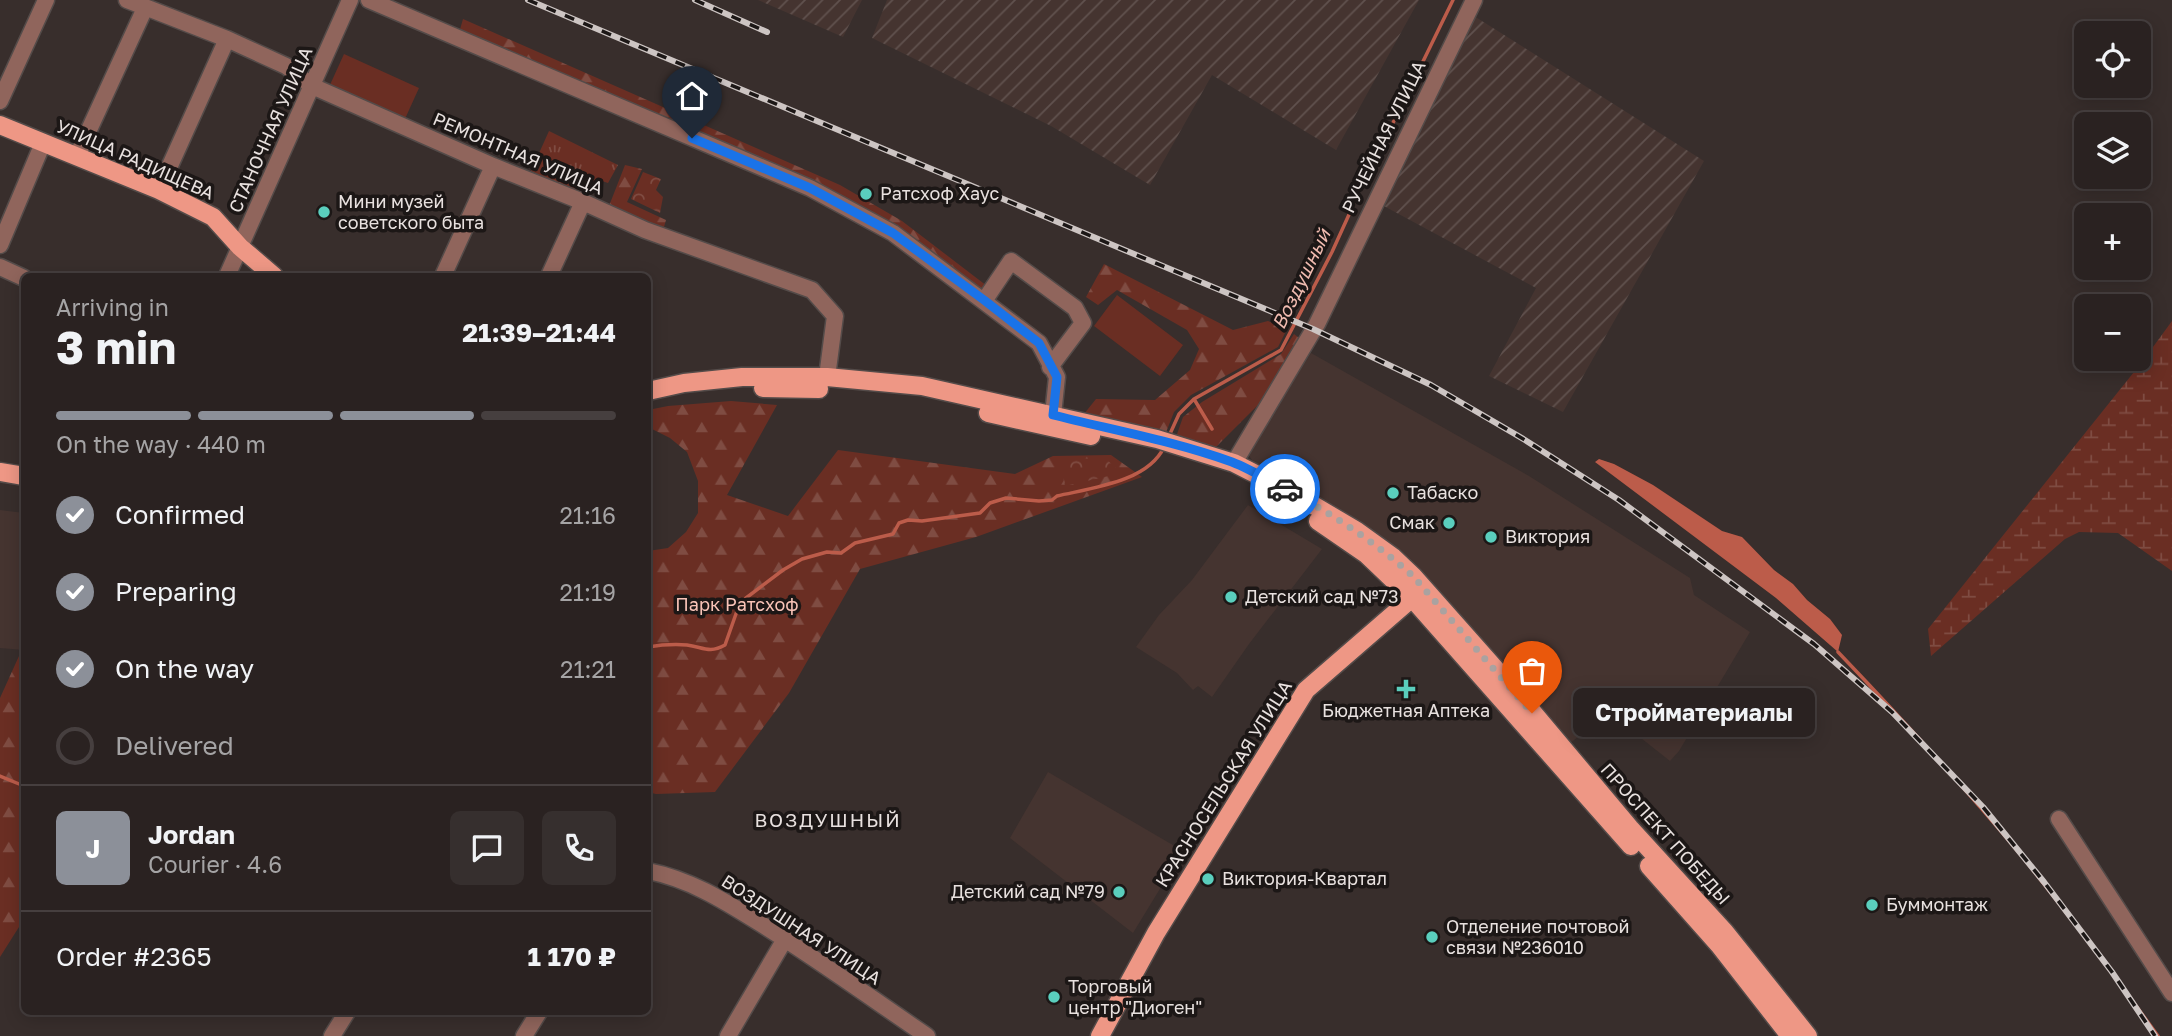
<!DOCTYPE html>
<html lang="en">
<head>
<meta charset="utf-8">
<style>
	:root { --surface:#2a2221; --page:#362f2e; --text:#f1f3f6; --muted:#a5a4a5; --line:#463f3f; --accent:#8c9099 }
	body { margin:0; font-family:"Golos Text",sans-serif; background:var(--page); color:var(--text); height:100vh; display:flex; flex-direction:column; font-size:26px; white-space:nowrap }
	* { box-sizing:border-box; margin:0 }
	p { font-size:23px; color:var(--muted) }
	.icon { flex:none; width:38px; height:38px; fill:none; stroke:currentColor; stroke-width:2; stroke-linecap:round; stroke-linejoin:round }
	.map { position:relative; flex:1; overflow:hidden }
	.drawer { position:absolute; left:21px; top:273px; width:630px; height:742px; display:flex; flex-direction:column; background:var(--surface); border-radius:10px; box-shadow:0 4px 18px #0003,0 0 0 2px var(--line) }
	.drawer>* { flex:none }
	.fabs { position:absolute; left:2074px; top:21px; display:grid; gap:14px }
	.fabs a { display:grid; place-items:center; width:77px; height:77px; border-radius:10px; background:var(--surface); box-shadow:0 4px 18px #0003,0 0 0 2px var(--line); font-size:35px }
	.pin { position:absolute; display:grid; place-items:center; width:60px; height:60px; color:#fff; margin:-72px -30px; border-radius:50% 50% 50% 0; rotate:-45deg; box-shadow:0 0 7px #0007 }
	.pin .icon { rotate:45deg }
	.courier { position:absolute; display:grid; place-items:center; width:70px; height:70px; margin:-35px; border:5px solid #1a73e8; border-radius:50%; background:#fff; color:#222; box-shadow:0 2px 9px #0007 }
	.bubble { position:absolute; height:49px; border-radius:10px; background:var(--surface); box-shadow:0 4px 18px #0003,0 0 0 2px var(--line); font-size:23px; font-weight:700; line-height:49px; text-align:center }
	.overview em { font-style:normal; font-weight:700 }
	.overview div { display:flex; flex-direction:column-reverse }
	.overview { display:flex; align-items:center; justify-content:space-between; height:119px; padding:0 35px }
	h1 { font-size:46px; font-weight:700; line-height:52px }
	.bar { display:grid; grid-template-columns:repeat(4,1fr); gap:10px 7px; align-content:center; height:84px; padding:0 35px }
	.bar i { height:9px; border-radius:5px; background:var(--line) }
	.bar .on { background:var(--accent) }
	.bar p { grid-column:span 4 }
	.line { display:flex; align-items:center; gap:18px; padding:0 35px; border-top:2px solid var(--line) }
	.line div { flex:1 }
	.round { display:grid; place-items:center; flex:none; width:74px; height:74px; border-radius:10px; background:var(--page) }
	ol { padding:0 35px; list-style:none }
	li { display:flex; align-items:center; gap:21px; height:77px }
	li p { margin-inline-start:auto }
	li .icon { padding:7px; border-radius:50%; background:var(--accent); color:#fff; stroke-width:4 }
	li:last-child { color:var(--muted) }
	li i { width:38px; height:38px; border:4px solid var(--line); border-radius:50% }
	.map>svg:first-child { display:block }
	.built { fill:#453430 }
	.industrial { fill:url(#industrial-furrows) }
	.grass { fill:url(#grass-tufts) }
	.forest { fill:url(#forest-firs) }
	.wetland { fill:url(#wetland-marsh) }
	.park { fill:url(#park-crowns) }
	.pitch { fill:#6a2e23 }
	.water { fill:#bc5c4a }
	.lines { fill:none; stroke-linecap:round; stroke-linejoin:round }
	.stream { stroke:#bc5c4a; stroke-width:3.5 }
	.minor-casing { stroke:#544b49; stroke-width:19 }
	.major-casing { stroke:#544b49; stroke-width:21 }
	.minor { stroke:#90655c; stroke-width:16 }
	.major { stroke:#ee9785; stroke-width:18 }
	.rail-casing { stroke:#cdc5c3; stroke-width:6 }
	.rail { stroke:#1c1716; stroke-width:3.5; stroke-dasharray:10; stroke-linecap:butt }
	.done { stroke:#aaa2a0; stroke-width:7; stroke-dasharray:0 12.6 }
	.route { stroke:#1a73e8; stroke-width:9 }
	.poi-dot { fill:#5acebd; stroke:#1c1716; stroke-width:2.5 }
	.labels { text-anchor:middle; stroke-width:7; stroke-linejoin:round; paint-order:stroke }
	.street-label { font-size:18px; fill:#e8e1df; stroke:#1c1716 }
	.poi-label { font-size:18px; fill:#e8e1df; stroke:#1c1716; text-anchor:start }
	.park-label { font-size:18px; fill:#f8c3b7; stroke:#1c1716 }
	.water-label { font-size:19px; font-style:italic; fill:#f0bbb0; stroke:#1c1716 }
	.neighbourhood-label { font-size:19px; letter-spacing:2px; fill:#e8e1df; stroke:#1c1716 }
</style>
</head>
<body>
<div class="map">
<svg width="2172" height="1036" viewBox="0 0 2172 1036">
	<defs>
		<pattern id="industrial-furrows" width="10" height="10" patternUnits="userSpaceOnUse" patternTransform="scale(1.75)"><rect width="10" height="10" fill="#453430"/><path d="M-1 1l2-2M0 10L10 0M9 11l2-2" fill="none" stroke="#60514e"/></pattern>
		<pattern id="grass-tufts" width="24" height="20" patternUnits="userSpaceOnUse" patternTransform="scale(1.75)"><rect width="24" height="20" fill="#6a2e23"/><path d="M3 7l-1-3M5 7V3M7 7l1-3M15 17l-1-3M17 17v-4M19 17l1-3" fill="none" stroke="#7f4c42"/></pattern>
		<pattern id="forest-firs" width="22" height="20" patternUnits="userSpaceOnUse" patternTransform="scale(1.75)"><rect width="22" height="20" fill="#6a2e23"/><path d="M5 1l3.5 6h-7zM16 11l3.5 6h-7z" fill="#7f4c42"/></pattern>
		<pattern id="wetland-marsh" width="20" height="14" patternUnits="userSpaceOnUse" patternTransform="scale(1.75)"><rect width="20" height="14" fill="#6a2e23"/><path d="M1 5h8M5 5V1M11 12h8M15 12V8" fill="none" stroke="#7f4c42"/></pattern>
		<pattern id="park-crowns" width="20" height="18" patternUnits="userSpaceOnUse" patternTransform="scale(1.75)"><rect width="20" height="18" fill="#6a2e23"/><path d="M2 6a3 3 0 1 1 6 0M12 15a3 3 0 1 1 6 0" fill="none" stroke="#7f4c42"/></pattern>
	</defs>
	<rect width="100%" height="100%" fill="#382e2c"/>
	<path class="built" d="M1311,353l218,123 161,102 4,17 56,37 -71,119 -9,10 -62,-49 -40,33 -252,-248 -63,-35 -6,-10z
		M1248,505l74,44 -73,95 -37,53 -14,-11 -5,4 -16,-17 -41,-26 23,-32 33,-35z
		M0,510l24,3v137l-24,-2z
		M1048,772l135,79 -50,82 -123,-95z"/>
	<path class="industrial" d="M758,0h104l-19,37z
		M887,0h532l-83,150 -124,-75 -62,110 -99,-59 -179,-88z
		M1474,16l230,145 -141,251 -74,-36 47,-88 -154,-83z"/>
	<path class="grass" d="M549,131l69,34 -10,18 -12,-4 -9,17 -56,-25z"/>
	<path class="forest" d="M463,19l377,166 62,36 85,65 -6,8 -85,-64 -437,-197z
		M625,165l17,4 -15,33 39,18 -2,7 -7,3 -48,-24z
		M1104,264l129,66 35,-9 19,8 -9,18 -87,48 -17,17 -9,23 -81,-21 12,-15 59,1 35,-30 9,-21 -12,-19 -70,-40 -19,15 -12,-8z
		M1294,334l5,4 -37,63 -48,48 -39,-9 8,-23 19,-15 79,-48z
		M731,401l46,4 -50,90 61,21 50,-66 177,24 38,-18 58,-1 31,22 -166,60 -116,32 -71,124 -74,99 -59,2 -8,-2v-241l20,-3 18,-16 12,-19v-32l-11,-29 -17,-14 -22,-11v-17l20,-4z
		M19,656l5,1v262l-24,38v-259z"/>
	<path class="wetland" d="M2172,321v250l-54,-38 -39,-1 -14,7 -134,117 -3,-27 214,-267z"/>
	<path class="park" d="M643,172l18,7 -5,11 7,7 -3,16 -29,-14z
		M1105,458l12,11 -4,6 -48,11 -3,-15 9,-12z"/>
	<path class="pitch" d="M344,54l75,34 -15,33 -75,-34z
		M1117,295l66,50 -23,31 -66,-50z"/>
	<path class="water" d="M1599,459l15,5 39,21 69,46 20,6 32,33 19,14 14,16 23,19 12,16 -4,17 -62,-54 -181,-136z"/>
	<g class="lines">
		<path class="stream" d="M1194,399l18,30
			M1169,436l10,-22 15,-15 87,-49 51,-98 20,-44 10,-33 17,-31 12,-17 62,-127
			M648,647c12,-2 26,-3 39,-2 16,2 22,9 38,0l12,-34 9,-13 37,-28 19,-11 25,-7 14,1 14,-10 38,-9 6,-11 9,-3 14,1 58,-8 10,-10 16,-5 33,3 13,-1 5,-4c34,-8 91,-14 107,-49
			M1838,652c63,66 124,132 182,202 48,59 93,120 138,182
			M0,776l24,10"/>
		<defs>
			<path id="minor" d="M127,0l100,39 59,27 26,20 181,80 90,36 62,28 167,60 23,26 -8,61
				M369,0l441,188 83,45 146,110 18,34 -4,38
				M0,101l46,-101
				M77,156l68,-148
				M159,190l68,-151
				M0,245l43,-102
				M0,267l24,11
				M227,276l123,-276
				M443,276l50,-110
				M549,276l34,-74
				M984,301l27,-40 64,47 8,15 -33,44
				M1234,463l83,-139 157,-324
				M2059,819l113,174
				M648,871c41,8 75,29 110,51 58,36 113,76 169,114
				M332,1036l15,-24
				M524,1036l15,-24
				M728,1036l57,-97"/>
			<path id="major" d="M0,125l159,65 54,27 27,30 34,29
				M763,388l56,1
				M648,391l36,-8 58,-6h85l95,9 235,53 77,24 57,29 66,39 36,26 20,19 102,115 115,137 95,104 83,104
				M988,413l103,23
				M0,472l24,4
				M1318,521l48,33 46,44 219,248
				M1649,866l70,79 71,91
				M1100,1036l56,-103 150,-243 113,-98"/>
		</defs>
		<use href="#minor" class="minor-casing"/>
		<use href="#major" class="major-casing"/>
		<use href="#minor" class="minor"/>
		<use href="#major" class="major"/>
		<defs>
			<path id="rail" d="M528,0l785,329 118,56 94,55 94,60 195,144 78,68 91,95 61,75 68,90 43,64
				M695,0l72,32"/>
		</defs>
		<use href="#rail" class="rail-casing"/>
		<use href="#rail" class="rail"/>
	</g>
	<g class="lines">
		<path class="done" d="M1285,489c46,24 90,53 128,87l119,137"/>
		<path class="route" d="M692,138l118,50 83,45 91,67 55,43 18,34 -4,38c60,15 121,26 179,47 18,7 36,18 53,27"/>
	</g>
	<g class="poi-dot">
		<circle cx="866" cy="194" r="7"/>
		<circle cx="324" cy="212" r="7"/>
		<circle cx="1393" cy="493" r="7"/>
		<circle cx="1449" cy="523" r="7"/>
		<circle cx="1491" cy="537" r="7"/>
		<circle cx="1231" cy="597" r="7"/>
		<path d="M1402.5 678.5h7v7h7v7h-7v7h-7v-7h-7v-7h7z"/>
		<circle cx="1208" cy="879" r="7"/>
		<circle cx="1119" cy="892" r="7"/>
		<circle cx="1872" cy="905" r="7"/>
		<circle cx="1432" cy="937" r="7"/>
		<circle cx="1054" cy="997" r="7"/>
	</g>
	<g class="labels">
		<g class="street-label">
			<text transform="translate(271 130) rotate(-66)" y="6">СТАНОЧНАЯ УЛИЦА</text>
			<text transform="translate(1384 137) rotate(-64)" y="6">РУЧЕЙНАЯ УЛИЦА</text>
			<text transform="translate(518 154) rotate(23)" y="6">РЕМОНТНАЯ УЛИЦА</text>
			<text transform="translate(135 160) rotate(24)" y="6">УЛИЦА РАДИЩЕВА</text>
			<text transform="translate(1224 784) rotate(-58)" y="6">КРАСНОСЕЛЬСКАЯ УЛИЦА</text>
			<text transform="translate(1665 834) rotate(48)" y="6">ПРОСПЕКТ ПОБЕДЫ</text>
			<text transform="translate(801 930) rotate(33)" y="6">ВОЗДУШНАЯ УЛИЦА</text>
		</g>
		<g class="poi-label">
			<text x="880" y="200">Ратсхоф Хаус</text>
			<text x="338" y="208">Мини музей<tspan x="338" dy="21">советского быта</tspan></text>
			<text x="1407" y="499">Табаско</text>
			<text x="1435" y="529" text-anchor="end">Смак</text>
			<text x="1505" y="543">Виктория</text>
			<text x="1245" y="603">Детский сад №73</text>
			<text x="1406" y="717" text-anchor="middle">Бюджетная Аптека</text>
			<text x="1222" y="885">Виктория-Квартал</text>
			<text x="1105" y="898" text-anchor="end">Детский сад №79</text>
			<text x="1886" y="911">Буммонтаж</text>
			<text x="1446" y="933">Отделение почтовой<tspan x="1446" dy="21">связи №236010</tspan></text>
			<text x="1068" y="993">Торговый<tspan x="1068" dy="21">центр "Диоген"</tspan></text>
		</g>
		<g class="park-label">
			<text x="737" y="611">Парк Ратсхоф</text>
		</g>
		<g class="water-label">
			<text transform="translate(1301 279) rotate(-64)" y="7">Воздушный</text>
		</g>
		<g class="neighbourhood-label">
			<text x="828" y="827">ВОЗДУШНЫЙ</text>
		</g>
	</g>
</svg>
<div class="fabs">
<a><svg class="icon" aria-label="locate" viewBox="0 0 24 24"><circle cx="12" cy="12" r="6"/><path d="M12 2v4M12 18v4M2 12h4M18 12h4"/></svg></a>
<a><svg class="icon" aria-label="layers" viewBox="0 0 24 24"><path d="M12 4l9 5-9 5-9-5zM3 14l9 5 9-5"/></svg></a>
<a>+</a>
<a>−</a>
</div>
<div class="pin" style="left:1532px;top:713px;background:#ea580c"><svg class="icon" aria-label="bag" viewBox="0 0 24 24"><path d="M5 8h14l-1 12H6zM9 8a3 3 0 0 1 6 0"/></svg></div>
<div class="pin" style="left:692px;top:138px;background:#1f2937"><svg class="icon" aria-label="home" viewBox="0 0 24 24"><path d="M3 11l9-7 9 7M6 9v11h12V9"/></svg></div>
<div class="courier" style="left:1285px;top:489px"><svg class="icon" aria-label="car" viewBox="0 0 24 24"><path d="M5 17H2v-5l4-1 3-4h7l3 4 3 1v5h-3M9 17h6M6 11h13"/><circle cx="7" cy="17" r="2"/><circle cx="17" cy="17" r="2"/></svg></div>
<div class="bubble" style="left:1573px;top:688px;width:242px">Стройматериалы</div>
<section class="drawer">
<div class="overview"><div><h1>3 min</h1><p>Arriving in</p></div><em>21:39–21:44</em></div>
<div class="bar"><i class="on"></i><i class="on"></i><i class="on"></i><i></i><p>On the way · 440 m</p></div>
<ol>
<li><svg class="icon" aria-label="check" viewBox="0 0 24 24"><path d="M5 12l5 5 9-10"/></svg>Confirmed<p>21:16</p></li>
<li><svg class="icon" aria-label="check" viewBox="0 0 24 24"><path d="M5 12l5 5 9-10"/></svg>Preparing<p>21:19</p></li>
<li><svg class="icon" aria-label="check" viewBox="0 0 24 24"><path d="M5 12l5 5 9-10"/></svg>On the way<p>21:21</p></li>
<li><i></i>Delivered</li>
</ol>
<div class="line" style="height:126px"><b class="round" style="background:var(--accent);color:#fff">J</b><div><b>Jordan</b><p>Courier · 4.6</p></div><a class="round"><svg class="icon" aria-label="chat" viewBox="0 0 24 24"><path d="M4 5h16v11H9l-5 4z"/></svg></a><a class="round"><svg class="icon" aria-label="phone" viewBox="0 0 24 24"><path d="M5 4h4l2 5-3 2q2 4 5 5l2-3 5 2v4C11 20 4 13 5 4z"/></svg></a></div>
<div class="line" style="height:91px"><div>Order #2365</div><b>1 170 ₽</b></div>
</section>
</div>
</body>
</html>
